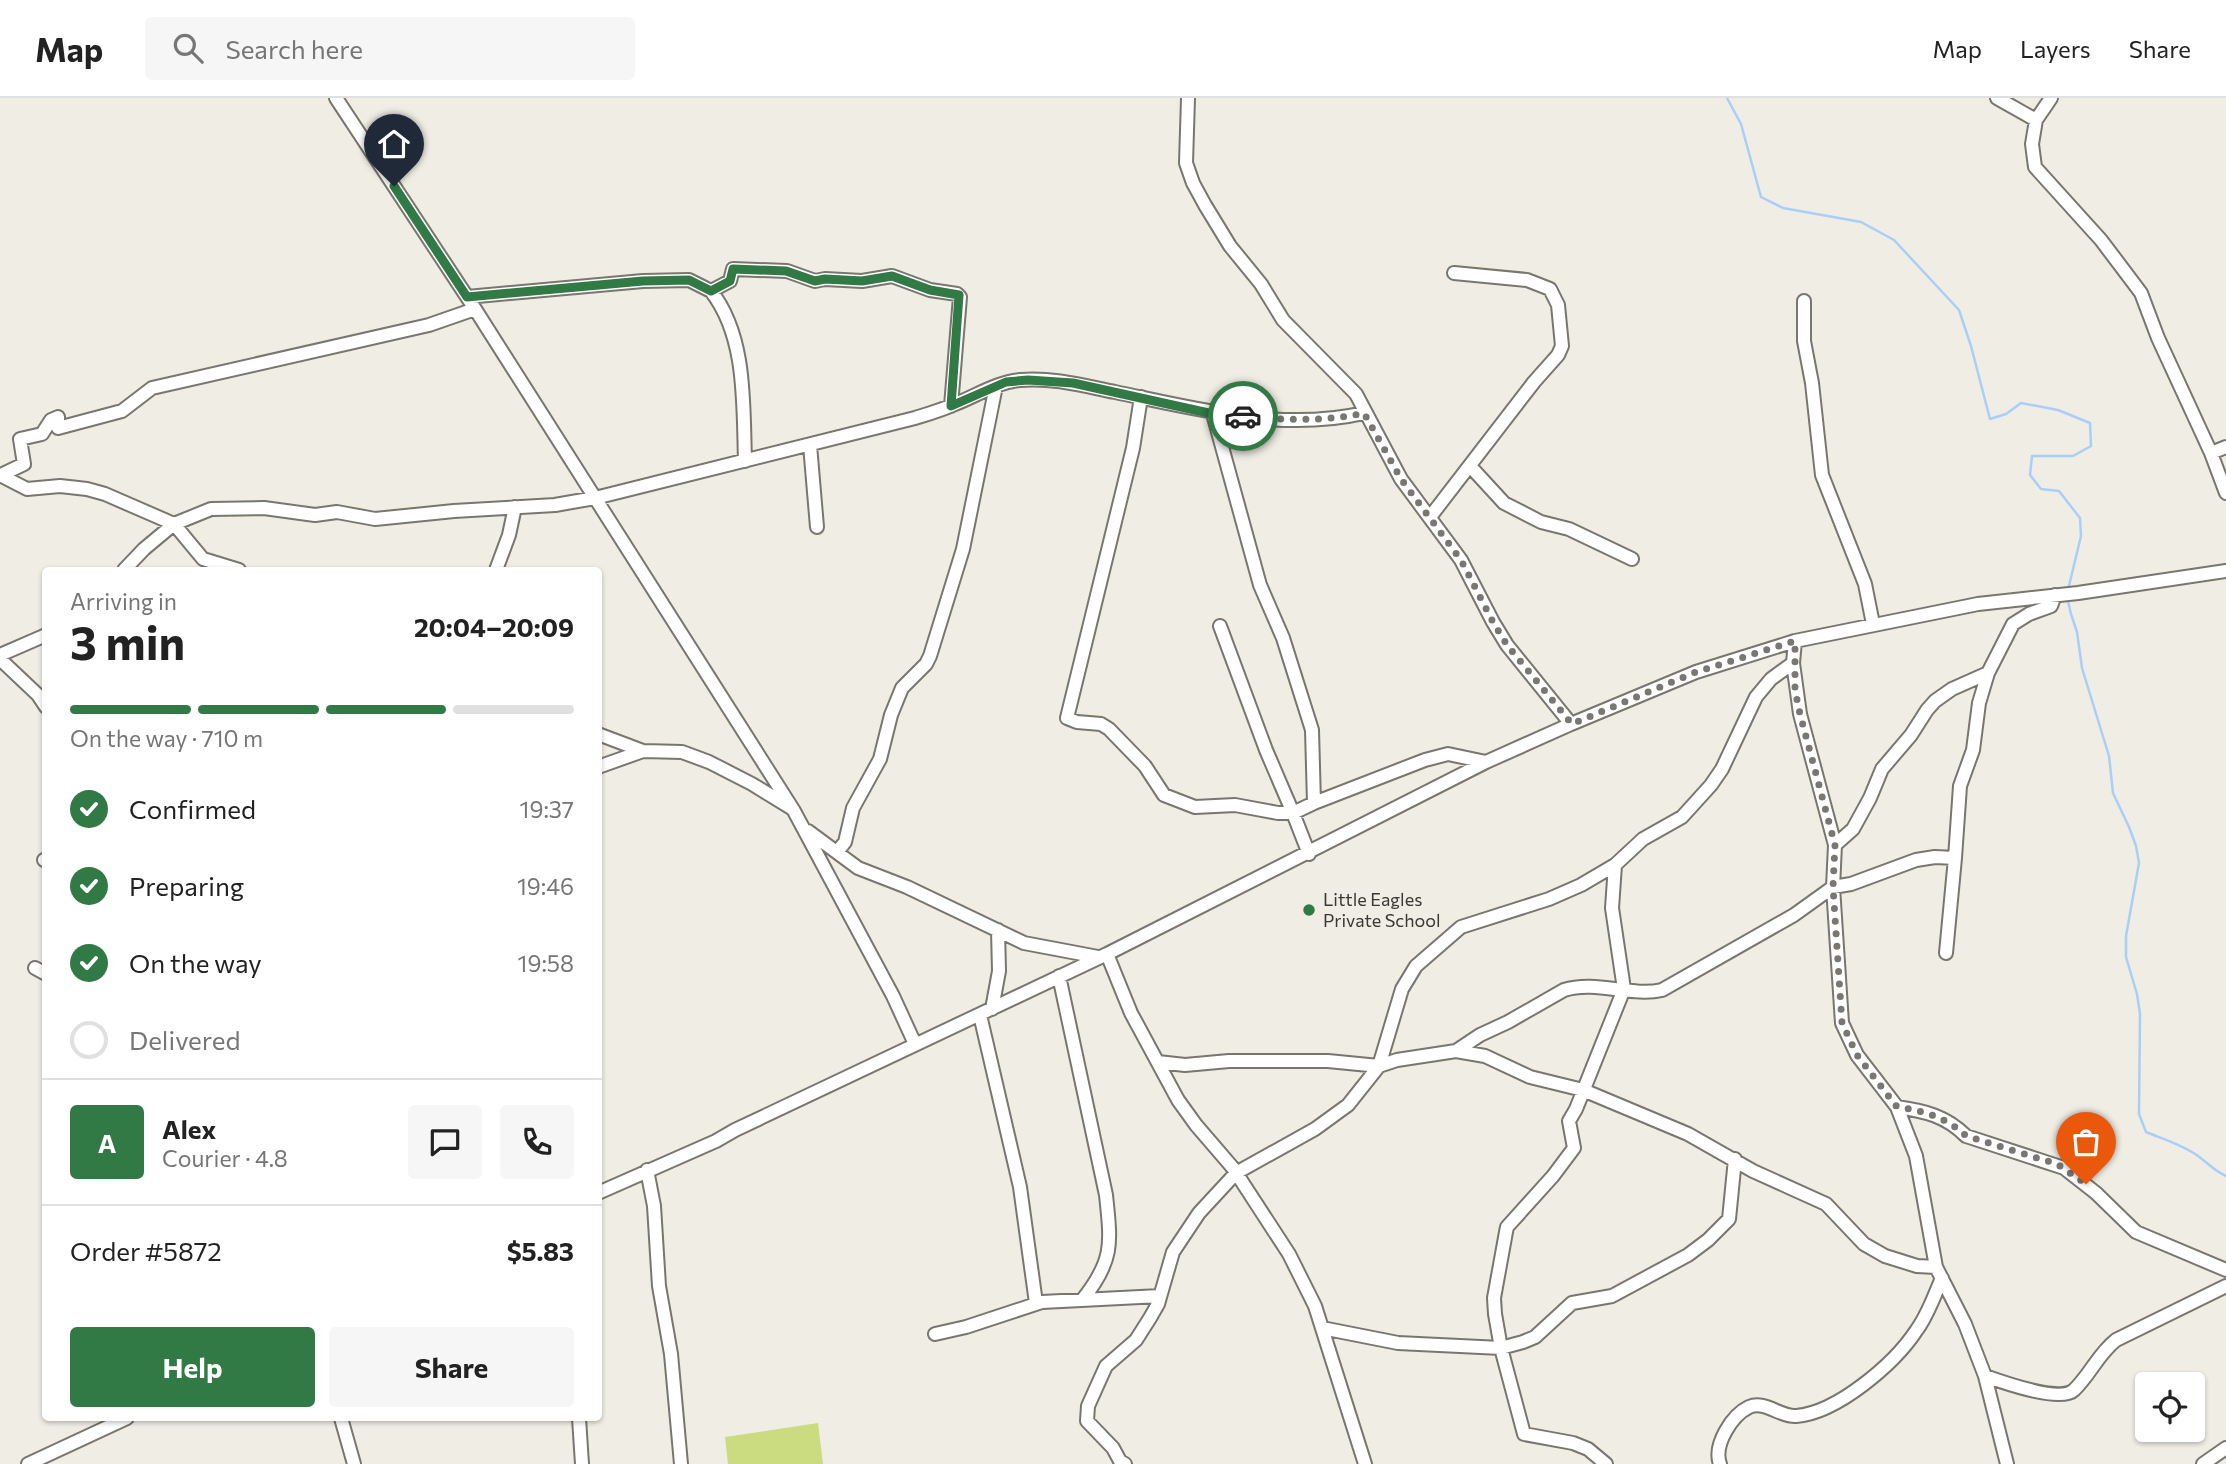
<!DOCTYPE html>
<html lang="en">
<head>
<meta charset="utf-8">
<style>
	:root { --surface:#fff; --page:#f6f6f6; --text:#222; --muted:#767676; --line:#e0e0e0; --accent:#317945 }
	body { margin:0; font-family:Commissioner,sans-serif; background:var(--page); color:var(--text); height:100vh; display:flex; flex-direction:column; font-size:26px; white-space:nowrap }
	* { box-sizing:border-box; margin:0 }
	p { font-size:23px; color:var(--muted) }
	.icon { flex:none; width:38px; height:38px; fill:none; stroke:currentColor; stroke-width:2; stroke-linecap:round; stroke-linejoin:round }
	.map { position:relative; flex:1; overflow:hidden }
	.sheet { position:absolute; left:42px; top:469px; width:560px; height:854px; display:flex; flex-direction:column; background:var(--surface); border-radius:7px; box-shadow:0 2px 5px #0004 }
	.sheet>* { flex:none }
	.controls { position:absolute; left:2135px; top:1274px; display:grid; gap:14px }
	.controls a { display:grid; place-items:center; width:70px; height:70px; border-radius:7px; background:var(--surface); box-shadow:0 2px 5px #0004; font-size:35px }
	.pin { position:absolute; display:grid; place-items:center; width:60px; height:60px; color:#fff; margin:-72px -30px; border-radius:50% 50% 50% 0; rotate:-45deg; box-shadow:0 0 7px #0007 }
	.pin .icon { rotate:45deg }
	.courier { position:absolute; display:grid; place-items:center; width:70px; height:70px; margin:-35px; border:5px solid #317945; border-radius:50%; background:#fff; color:#222; box-shadow:0 2px 9px #0007 }
	.summary em { font-style:normal; font-weight:700 }
	.summary div { display:flex; flex-direction:column-reverse }
	.summary { display:flex; align-items:center; justify-content:space-between; height:119px; padding:0 28px }
	h1 { font-size:46px; font-weight:700; line-height:52px }
	.bar { display:grid; grid-template-columns:repeat(4,1fr); gap:10px 7px; align-content:center; height:84px; padding:0 28px }
	.bar i { height:9px; border-radius:5px; background:var(--line) }
	.bar .active { background:var(--accent) }
	.bar p { grid-column:span 4 }
	.line { display:flex; align-items:center; gap:18px; padding:0 28px; border-top:2px solid var(--line) }
	.line div { flex:1 }
	.round { display:grid; place-items:center; flex:none; width:74px; height:74px; border-radius:7px; background:var(--page) }
	ol { padding:0 28px; list-style:none }
	li { display:flex; align-items:center; gap:21px; height:77px }
	li p { margin-inline-start:auto }
	li .icon { padding:7px; border-radius:50%; background:var(--accent); color:#fff; stroke-width:4 }
	li:last-child { color:var(--muted) }
	li i { width:38px; height:38px; border:4px solid var(--line); border-radius:50% }
	.cta { display:flex; gap:14px; margin-top:auto; padding:14px 28px }
	.cta a { flex:1; height:80px; border-radius:7px; background:var(--accent); color:#fff; font-size:28px; font-weight:700; line-height:80px; text-align:center }
	.cta a+a { background:var(--page); color:var(--text) }
	header { display:flex; align-items:center; gap:42px; box-sizing:border-box; height:98px; padding:0 35px; background:var(--surface); border-bottom:2px solid var(--line) }
	header strong { font-size:33px }
	nav { display:flex; gap:38px; margin-inline-start:auto; font-size:24px }
	.search { width:490px; height:63px; background:var(--page); display:flex; align-items:center; gap:18px; box-sizing:border-box; padding:0 24px; border-radius:7px; color:var(--muted); font-size:26px }
	.map>svg:first-child { display:block }
	.green { fill:#cbdb80 }
	.lines { fill:none; stroke-linecap:round; stroke-linejoin:round }
	.stream { stroke:#a9cff8; stroke-width:2.5 }
	.minor-casing { stroke:#79766f; stroke-width:16 }
	.minor { stroke:#fff; stroke-width:12 }
	.done { stroke:#7a7773; stroke-width:7; stroke-dasharray:0 12.6 }
	.route { stroke:#317945; stroke-width:9 }
	.poi-dot { fill:#317945; stroke:#f0ede5; stroke-width:2.5 }
	.labels { text-anchor:middle; stroke-width:7; stroke-linejoin:round; paint-order:stroke }
	.poi-label { font-size:18px; fill:#3a3835; stroke:#f0ede5; text-anchor:start }
</style>
</head>
<body>
<header>
<strong>Map</strong>
<div class="search"><svg class="icon" aria-label="search" viewBox="0 0 24 24"><circle cx="10" cy="10" r="6"/><path d="M15 15l6 6"/></svg>Search here</div>
<nav><a>Map</a><a>Layers</a><a>Share</a></nav>
</header>
<div class="map">
<svg width="2226" height="1366" viewBox="0 0 2226 1366">
	<rect width="100%" height="100%" fill="#f0ede5"/>
	<path class="green" d="M818,1325l5,41h-95l-3,-27z"/>
	<g class="lines">
		<path class="stream" d="M1727,0l14,26 20,73 22,11 78,14 33,18 65,70 12,36 19,73 16,-5 15,-11 37,7 32,13 1,23 -18,10h-41l-2,19 11,14 18,2 21,27 1,18 -13,54
			M2067,499l4,17 6,18 5,36 27,88 4,37 16,34 7,19 3,17 -13,73v21l11,37 3,20 -1,100 7,18c17,7 37,13 52,24 11,8 15,14 28,20"/>
		<defs>
			<path id="minor" d="M336,0l139,211 319,502 99,185 22,48
				M1188,0l-2,65 7,20 12,22 25,41 31,38 22,36 73,74 45,85 60,81 32,62 14,23 64,79
				M1997,0l39,22
				M2051,0l-15,22 -4,24 3,23 66,73 40,53 17,45 53,115
				M711,193c36,46 32,114 34,170
				M467,199l176,-16 46,-1 22,11 19,-10 3,-12 54,2 28,10 10,-2 37,2 30,-5 38,14 27,4 3,3 -9,109
				M1804,203v40l8,42 10,92 43,109 8,40
				M1141,299l-8,51 -66,270 10,4 24,2 8,5 36,37 19,29 31,12 40,-2 43,8h15l-27,-63 -46,-124
				M1213,316l47,171 23,53 29,92 2,73 -21,10 16,41
				M810,347l7,82
				M2226,349l-15,6 15,40
				M1470,368l34,37 37,19 28,7 63,30
				M0,377l27,14 33,-3 27,3 18,5 69,30 29,35 36,11
				M1,377l23,-11 -4,-25 22,-5 9,-14 7,-3v11l64,-17 30,-23 277,-63 46,-16
				M1430,419l104,-135 24,-27 4,-9 -4,-41 -8,-16 -23,-9 -73,-7
				M124,472l20,-21 30,-25 37,-15 53,-1 51,7 22,-3 38,7 79,-8 101,-6 40,-7 320,-80c13,-4 27,-8 40,-14 21,-8 42,-22 65,-24 32,-3 65,6 95,12 82,17 166,40 249,21
				M496,472l13,-35 6,-28
				M1795,543l-2,22 7,51 35,131 -2,42 9,136 15,32 40,52 19,49 20,111 29,57 20,52 22,88
				M0,557l46,-20
				M0,561l38,36 8,12
				M598,636l45,17 39,1 27,10 43,22 39,24
				M598,669l45,-16
				M1314,705l111,-43 23,-6 38,8
				M808,733l50,37 49,19 117,56 74,14
				M1835,747l18,-16 17,-31 12,-29 29,-34 16,-25 8,-9 17,-12 36,-16
				M837,754l8,-10 8,-34 27,-49 11,-44 11,-27 24,-24 4,-8 33,-107 33,-163
				M44,762h2
				M1946,855l9,-95
				M1107,856l24,59 47,87 18,25 37,43 56,86 26,52 50,158
				M35,870l11,6
				M1059,878l47,219c5,48 8,65 -23,104
				M992,911l7,-38 -1,-41
				M980,917l40,172 16,116
				M1456,953l24,-16 28,-13 56,-32c32,-10 67,7 98,0l132,-75 39,-28 18,-3 65,-24 19,-3 20,1 5,-72 13,-36 6,-47 9,-30 25,-49 16,-10 22,-8 4,-11
				M1158,964l27,3 44,-4h99l51,5 18,-6 59,-9 29,5 45,21 53,13 105,44 65,37 73,33 38,40 21,12 32,10 19,1
				M1897,1009c28,4 49,9 69,29l98,32 32,25 40,39 90,38
				M647,1072l7,36 5,80 12,68 10,110
				M598,1095l118,-52 19,-11 372,-176 379,-192 85,-38 125,-52 99,-31 183,-37 100,-11 148,-22
				M1322,1230l76,15 103,5 22,-6 12,-5 37,-34 40,-7 76,-41 20,-15 21,-21 6,-60
				M935,1236l31,-7 76,-25 118,-6
				M1985,1278c17,6 76,27 89,14 16,-15 24,-36 42,-50l110,-54
				M341,1320l13,46
				M579,1320l3,46
				M28,1366l99,-46
				M1125,1366l-5,-3 -7,-13 -26,-27 1,-15 18,-40 30,-26 14,-22 8,-14 15,-52 26,-39 37,-40 79,-44 33,-24 31,-39 23,-77 14,-23 45,-39 88,-28 32,-14 34,-20 28,-26 39,-22 29,-32 11,-16 34,-72 15,-18 22,-16
				M1606,1366l-18,-15 -15,-6 -49,-9 -23,-86 -6,-34 -1,-16 12,-66 1,-5 46,-51 21,-28 -5,-27 7,-12 48,-120 -12,-81 3,-43
				M1720,1366c-7,-19 12,-49 29,-57 16,-7 31,10 47,9 41,-3 98,-52 120,-85 12,-16 18,-35 26,-53
				M2203,1366l23,-16"/>
		</defs>
		<use href="#minor" class="minor-casing"/>
		<use href="#minor" class="minor"/>
	</g>
	<g class="lines">
		<path class="done" d="M1243,318c40,4 81,6 121,-3l37,66 60,81 32,62 14,23 65,79 124,-52 99,-31v49l5,24 35,131 -2,42 9,136 15,32 40,52c27,4 49,10 69,29l91,28 29,20"/>
		<path class="route" d="M394,88l73,111 176,-16 46,-1 22,11 19,-10 3,-12 53,2 29,10 10,-2 37,2 30,-5 38,14 29,5 -8,111 55,-24 22,-2 45,3 140,31 30,2"/>
	</g>
	<circle class="poi-dot" cx="1309" cy="812" r="7"/>
	<g class="labels">
		<g class="poi-label">
			<text x="1323" y="808">Little Eagles<tspan x="1323" dy="21">Private School</tspan></text>
		</g>
	</g>
</svg>
<div class="controls">
<a><svg class="icon" aria-label="locate" viewBox="0 0 24 24"><circle cx="12" cy="12" r="6"/><path d="M12 2v4M12 18v4M2 12h4M18 12h4"/></svg></a>
</div>
<div class="pin" style="left:2086px;top:1086px;background:#ea580c"><svg class="icon" aria-label="bag" viewBox="0 0 24 24"><path d="M5 8h14l-1 12H6zM9 8a3 3 0 0 1 6 0"/></svg></div>
<div class="pin" style="left:394px;top:88px;background:#1f2937"><svg class="icon" aria-label="home" viewBox="0 0 24 24"><path d="M3 11l9-7 9 7M6 9v11h12V9"/></svg></div>
<div class="courier" style="left:1243px;top:318px"><svg class="icon" aria-label="car" viewBox="0 0 24 24"><path d="M5 17H2v-5l4-1 3-4h7l3 4 3 1v5h-3M9 17h6M6 11h13"/><circle cx="7" cy="17" r="2"/><circle cx="17" cy="17" r="2"/></svg></div>
<section class="sheet">
<div class="summary"><div><h1>3 min</h1><p>Arriving in</p></div><em>20:04–20:09</em></div>
<div class="bar"><i class="active"></i><i class="active"></i><i class="active"></i><i></i><p>On the way · 710 m</p></div>
<ol>
<li><svg class="icon" aria-label="check" viewBox="0 0 24 24"><path d="M5 12l5 5 9-10"/></svg>Confirmed<p>19:37</p></li>
<li><svg class="icon" aria-label="check" viewBox="0 0 24 24"><path d="M5 12l5 5 9-10"/></svg>Preparing<p>19:46</p></li>
<li><svg class="icon" aria-label="check" viewBox="0 0 24 24"><path d="M5 12l5 5 9-10"/></svg>On the way<p>19:58</p></li>
<li><i></i>Delivered</li>
</ol>
<div class="line" style="height:126px"><b class="round" style="background:var(--accent);color:#fff">A</b><div><b>Alex</b><p>Courier · 4.8</p></div><a class="round"><svg class="icon" aria-label="chat" viewBox="0 0 24 24"><path d="M4 5h16v11H9l-5 4z"/></svg></a><a class="round"><svg class="icon" aria-label="phone" viewBox="0 0 24 24"><path d="M5 4h4l2 5-3 2q2 4 5 5l2-3 5 2v4C11 20 4 13 5 4z"/></svg></a></div>
<div class="line" style="height:91px"><div>Order #5872</div><b>$5.83</b></div>
<div class="cta"><a>Help</a><a>Share</a></div>
</section>
</div>
</body>
</html>
